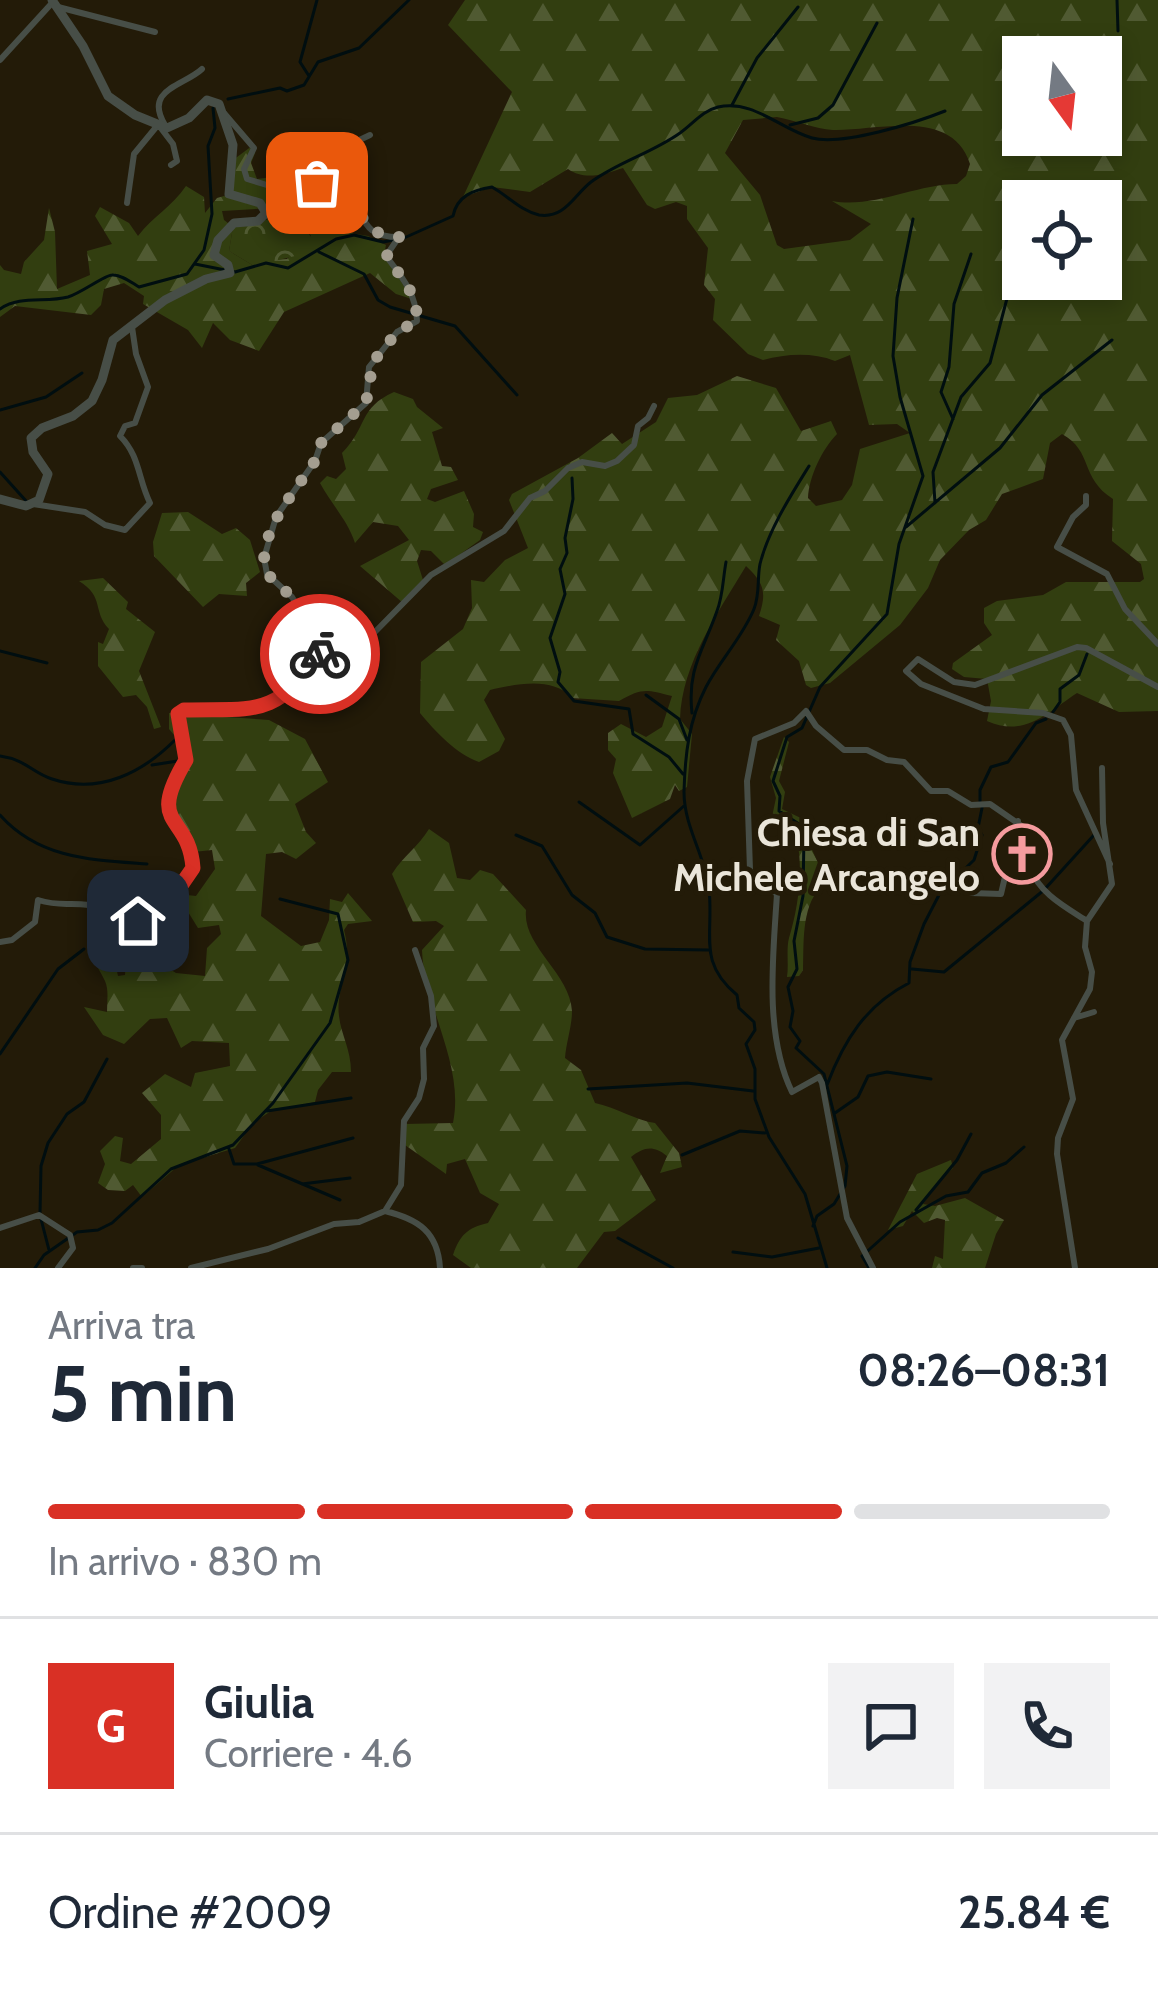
<!DOCTYPE html>
<html lang="it">
<head>
<meta charset="utf-8">
<style>
	:root { --surface:#fff; --page:#f2f2f3; --text:#1f2937; --muted:#747a83; --line:#e0e1e3; --accent:#d93025 }
	body { margin:0; font-family:Cabin,sans-serif; background:var(--page); color:var(--text); height:100vh; display:flex; flex-direction:column; font-size:45px; white-space:nowrap }
	* { box-sizing:border-box; margin:0 }
	p { font-size:39px; color:var(--muted) }
	.icon { flex:none; width:66px; height:66px; fill:none; stroke:currentColor; stroke-width:2; stroke-linecap:round; stroke-linejoin:round }
	.map { position:relative; height:1268px; overflow:hidden }
	.panel { display:flex; flex-direction:column; background:var(--surface); flex:1 }
	.panel>* { flex:none }
	.needle { width:78px; rotate:165deg }
	.tools { position:absolute; left:1002px; top:36px; display:grid; gap:24px }
	.tools a { display:grid; place-items:center; width:120px; height:120px; border-radius:0px; background:var(--surface); box-shadow:0 6px 18px #0003; font-size:60px }
	.pin { position:absolute; display:grid; place-items:center; width:102px; height:102px; color:#fff; margin:-51px; border-radius:24px; box-shadow:0 6px 18px #0006 }
	.courier { position:absolute; display:grid; place-items:center; width:120px; height:120px; margin:-60px; border:9px solid #d93025; border-radius:50%; background:#fff; color:#222; box-shadow:0 3px 15px #0007 }
	.head em { font-style:normal; font-weight:800 }
	.head div { display:flex; flex-direction:column-reverse }
	.head { display:flex; align-items:center; justify-content:space-between; height:204px; padding:0 48px }
	h1 { font-size:78px; font-weight:800; line-height:90px }
	.bar { display:grid; grid-template-columns:repeat(4,1fr); gap:18px 12px; align-content:center; height:144px; padding:0 48px }
	.bar i { height:15px; border-radius:9px; background:var(--line) }
	.bar .on { background:var(--accent) }
	.bar p { grid-column:span 4 }
	.line { display:flex; align-items:center; gap:30px; padding:0 48px; border-top:3px solid var(--line) }
	.line div { flex:1 }
	.round { display:grid; place-items:center; flex:none; width:126px; height:126px; border-radius:0px; background:var(--page) }
	.map>svg:first-child { display:block }
	.forest { fill:url(#forest-firs); fill-rule:evenodd }
	.park { fill:url(#park-crowns) }
	.lines { fill:none; stroke-linecap:round; stroke-linejoin:round }
	.stream { stroke:#000e10; stroke-width:3 }
	.minor { stroke:#474e47; stroke-width:6 }
	.tertiary { stroke:#474e47; stroke-width:9 }
	.done { stroke:#a49e90; stroke-width:12; stroke-dasharray:0 21.6 }
	.route { stroke:#d93025; stroke-width:15 }
	.labels { text-anchor:middle; stroke-width:10; stroke-linejoin:round; paint-order:stroke }
	.poi-label { font-size:39px; font-weight:bold; fill:#eae5d9; stroke:#231b08; text-anchor:end }
</style>
</head>
<body>
<div class="map">
<svg width="1158" height="1268" viewBox="0 0 1158 1268">
	<defs>
		<pattern id="forest-firs" width="22" height="20" patternUnits="userSpaceOnUse" patternTransform="scale(3)"><rect width="22" height="20" fill="#323e10"/><path d="M5 1l3.5 6h-7zM16 11l3.5 6h-7z" fill="#505a32"/></pattern>
		<pattern id="park-crowns" width="20" height="18" patternUnits="userSpaceOnUse" patternTransform="scale(3)"><rect width="20" height="18" fill="#323e10"/><path d="M2 6a3 3 0 1 1 6 0M12 15a3 3 0 1 1 6 0" fill="none" stroke="#505a32"/></pattern>
	</defs>
	<rect width="100%" height="100%" fill="#231b08"/>
	<path class="forest" d="M465,0h693v711l-39,1 -42,-19c-29,19 -52,45 -90,28l4,-20 -4,-22 -23,-2 -12,-8 1,-6 39,-28 -8,-12v-15l13,-7 46,-6 23,-13h74l4,-3 -3,-15 -29,-23 1,-42c-34,-22 -19,-47 -51,-65l-12,9 -7,36 -41,15 -16,26 -17,10 -29,30 -12,28 -28,37 -70,58 -19,5 -5,-3 -7,-24 -23,-21 4,-15 -21,-9c8,-24 5,-33 -13,-50 -28,47 -64,97 -66,153l12,15 -5,53 -8,4 -4,-6 -5,14 -38,19 -19,-45 3,-14 -8,-9v-17l13,-9 25,13 16,-10 10,-31c-27,-7 -30,-8 -53,5l-47,-3c-19,-22 -56,-14 -82,-8l-6,10 21,39 -6,12 -20,11c-23,-8 -44,-31 -59,-49l1,-51 42,-33 9,-21 -1,-28 13,2 21,-22 23,-12 -19,-48 3,-6 66,-36 34,-25 10,11 34,-22 12,-24 29,-3 40,-19 39,12 25,43 30,-10 6,13c-15,15 -28,43 -29,64l8,8 26,-6 10,-15 8,-36 50,-16 -13,-9 -28,1 -19,-70 -15,6c-23,-9 -49,-7 -72,-1l-15,-6 -35,-34 2,-21 -11,-14 4,-37 -21,-29v-13l-11,-4 -21,7 -8,-4 -24,-37c-18,6 -38,13 -55,1l-38,23 -38,-5 -29,10 49,-105 -64,-67zM1023,57h78v78h-78zM777,117c18,3 38,12 56,13 44,1 119,-23 137,34l-4,12 -9,8c-41,0 -84,25 -125,17l39,23 -21,16 -66,9 -7,-4 -17,-50 -35,-42 18,-33zM1023,201h78v78h-78z
		M252,146l3,7 -4,10 6,16 16,-2 27,15 30,3 1,4 -13,6 -96,6 2,9 9,7 -4,24 25,15 16,-6 17,-1 24,-23 -12,-19c18,-5 36,-1 46,15l23,4 18,9 -2,9 28,45 -16,-5 -26,-21 -86,39 -25,39 -29,-11 -17,-17 -11,25 -14,-18 -45,-26 1,-8 -20,-13 -20,6 -3,16 -10,10 -76,-9 -15,11v-52l4,5 17,4 3,-12 20,-22 5,-32 6,24 2,57 33,-14 -3,-24 25,-7 -17,-28 5,-9 29,16 9,13c15,-20 34,-29 48,-50l18,11 1,16 12,-15 14,-4 2,-34z
		M394,392l19,7 4,8 26,21 -11,4 10,34 9,1 7,13 -27,9 -4,10 8,3 29,-11 10,23 -1,13 10,5 -3,8 -35,25 -14,-14 -10,-1 -4,11 6,19 -20,23 -43,-37 49,-26 -11,-14 -25,-4 -18,21c-7,-22 -23,-38 -35,-60l7,-7 9,3 10,-10 -4,-16c26,-26 16,-45 52,-61z
		M188,512l34,22 14,-6 14,12 10,32 -14,11 1,13 -28,-2 -16,13 -49,-51 -1,-14 9,-29z
		M103,578l25,24 -2,7 29,23 -16,39 22,56 -7,2 -7,-22 -11,-12 -13,2 -25,-31v-24l5,2 6,-15c-17,-18 -4,-32 -30,-48z
		M169,713l100,7 36,19 23,43 -33,22 11,28 10,11 -20,16 -14,-7 -16,2 -5,62 40,30 19,-4 9,-22 1,-21 12,3 6,-9 24,28 -24,3 -4,6c10,38 -9,58 -5,86 2,19 12,33 12,56h-19l-14,18 -3,12 -44,9 -18,12 -18,25 -56,17 -37,32 -9,-12 -8,6 -17,-1 -10,-7 7,-19 -5,-13 15,-15 8,2 -3,23 11,3 30,-25v-24l-19,-22 23,-19 26,13 4,-14 35,-7 -1,-23 -37,-2 -11,7 -14,-30 -17,1 -26,25 -21,-9 -19,-28 23,5c0,-11 2,-22 -2,-31 -7,-15 -15,-21 -7,-38l13,2 7,31 7,-1 2,-31 -11,-3 5,-24 16,8 13,-13 3,47 23,14 29,3 2,-28 14,-14 -2,-9 -21,3 -21,-34 19,2 19,-27 -3,-19 -19,2c-27,-38 -28,-52 -4,-91l-3,-12 -17,-20z
		M784,737l5,5 -10,39 6,11 -3,17 27,13 -1,19 11,24 -4,9 5,14c-19,20 -16,57 -17,82l-4,6 -12,1c2,-12 -1,-27 2,-39 10,-33 16,-76 5,-109l-22,-12 4,-19 -6,-21z
		M429,829l20,14 8,35 13,2 10,-10 13,4 33,36c-4,36 44,63 46,101 0,15 -6,32 -7,47l16,12 14,33c20,4 42,18 60,20l24,30 3,14 -22,6 7,-17c-14,-11 -23,-9 -36,1l25,43 -41,31 -11,1 -27,36h-106l-18,-13c7,-20 14,-27 35,-32l11,-19 -19,-11 -15,-34 -18,5 -1,10 -41,-29v-21l48,-1c12,-58 -29,-116 -31,-173l22,-24 -8,-5 -23,1 -21,-48c12,-19 26,-27 37,-45z
		M951,1160l2,8 -13,12 -17,24 12,2 30,-8 39,22 -8,14 -11,34h-53l3,-12 8,3 2,-39 -8,-2 -13,5 -12,-12 -9,15 -15,4 29,-56z"/>
	<path class="park" d="M279,217h20l16,27 -16,11 -45,11 -25,-15 4,-24z"/>
	<g class="lines">
		<path class="stream" d="M1117,0l1,31
			M309,76l-9,-14 17,-62
			M228,99l52,-11 7,3 17,-6 14,-23 41,-14 50,-48
			M732,105l25,-47 41,-51
			M790,125l28,-7 15,-13 44,-82
			M319,252l45,22 14,26 12,7 65,19 62,69
			M195,264l40,8 31,-9 22,5 48,-29 18,-4 29,7 21,-4 49,-22c4,-20 20,-26 39,-29 16,9 29,24 47,28 26,4 35,-20 52,-33 27,-20 61,-29 89,-49 13,-9 22,-22 38,-26 35,-8 62,22 94,31 30,8 103,-15 133,-27
			M0,309c20,-14 45,-6 68,-12 13,-4 37,-22 44,-22 9,-1 20,8 27,12l48,-13 17,-24 8,-36 -4,-68 7,-18 -2,-20
			M0,410l46,-13 36,-24
			M953,419l-12,-27 8,-25 5,-63 17,-50
			M809,466c-18,29 -41,65 -49,98 -3,15 0,30 -6,45 -12,29 -34,51 -48,78 -17,33 -21,67 -22,105 0,35 21,63 25,97 5,46 -12,73 28,106l2,13 15,14 1,8 -9,14 9,25v30l14,38 36,57 22,74
			M0,472l27,30
			M572,478l1,21 -8,39 2,15 -7,16 5,25 -15,44 10,34 -2,10 16,19 55,8 4,25 36,23 14,17
			M935,503l-2,-31 28,-75 29,-34 30,-114
			M906,527l94,-79 42,-53 70,-55
			M0,651l47,12
			M646,695l33,24 8,21
			M1053,712l7,-10v-13l19,-14 8,-21
			M692,713c-5,-44 11,-62 25,-102 6,-15 6,-33 9,-49
			M0,756c27,4 31,16 52,23 48,16 91,-7 123,-39
			M152,765l32,-5
			M980,801v-11l11,-23 17,-5 28,-39 10,-4
			M579,802l61,43 45,-40
			M0,815c39,44 92,45 147,49
			M516,835l26,11 30,49 23,18 12,24 38,12 63,1
			M912,969l32,3 100,-82 50,-55
			M0,1054l58,-85 26,-20
			M827,1085c17,-45 39,-80 82,-102l1,-21 14,-38 16,-31 34,-33 8,-25 -4,-7 4,-20
			M588,1089l99,-6 66,8
			M267,1111l84,-13
			M835,1113l23,-16 10,-21 19,-4 44,7
			M229,1149l5,15h23l96,-26
			M682,1155l58,-24 25,2
			M258,1165l82,35
			M302,1184l48,-6
			M916,1210l41,-50 14,-26
			M40,1213l1,-47 7,-23 19,-29 17,-12 23,-43
			M41,1219l8,31
			M813,1226l4,-10 17,-12 11,-18 2,-20 -23,-92 -28,-26 4,-7 -10,-14 3,-16 -5,-24 9,-18 -3,-28 9,-45 1,-63 -5,-9 -20,-13 1,-15 -7,-15 14,-44 15,-9 18,-41 67,-73 12,-70 24,-68 -23,-79 -7,-41 4,-58 16,-79
			M618,1238l55,30
			M733,1252l39,5 47,-9
			M35,1268l9,-13 33,-23 21,-2 14,-7 59,-54 62,-24 40,-42 57,-80 18,-63 -10,-46 -58,-15
			M869,1268l-7,-12 38,-34 46,-26 22,-4 14,-19 24,-10 18,-16"/>
		<path class="minor" d="M58,7l97,25
			M0,60l52,-57
			M224,113l30,35 -10,21 3,10 33,10 66,3c20,23 14,45 53,45l-13,19c16,21 30,37 31,65l-20,11 -28,35 -3,36 -45,40 -6,18 -39,56 -12,41 3,16 25,23 32,52 45,-11 62,-63 73,-44 26,-33 15,-7 23,-23 14,-6 23,4 12,-5 17,-16 4,-19 10,-8 6,-12
			M165,125c-22,-36 19,-39 37,-56
			M160,127l13,17 4,17 -6,4
			M346,192c-7,-12 -38,-11 -54,-19l-1,-7 35,-10 44,-21
			M127,203l7,-49 23,-28
			M1086,496v9l-13,12 -16,30 50,27 18,35 33,35
			M33,504l52,8 20,13 20,5 25,-27c-12,-24 -10,-47 -30,-67l5,-10 10,-3 13,-36 -12,-33 -4,-27
			M1110,864l-34,-74 -5,-55 -8,-15 -20,-7 -59,-4 -63,-25 -15,-13 12,-12 36,23 21,3 102,-38 9,1 72,39
			M971,893l30,1 17,-73
			M0,942l12,-2 23,-18 3,-22c23,7 30,2 51,5 19,3 33,10 49,16 18,-18 55,-35 54,-63 -20,-50 -37,-45 -6,-98l-8,-46 6,-4 81,-2 23,-17 36,-42
			M415,950l16,46 3,30 -11,22 1,31 -5,19 -15,23 -3,64 -16,26c33,8 53,21 55,57
			M1074,1018l20,-6
			M0,1228l39,-13 31,20 3,13 -15,20
			M133,1268h9
			M191,1268l77,-19 66,-25 25,-2 26,-11
			M873,1268l-26,-50 -25,-135 -3,-6 -27,15c-28,-58 -19,-135 -15,-198l-24,-17 -3,-7 -3,-89 8,-42 39,-16 12,-12 10,15 28,24h23l20,10 17,2 27,29h17l23,14 19,-1 36,25c5,13 2,25 5,39 7,25 36,40 56,53
			M1075,1268l-18,-114 1,-16 15,-39 -11,-59 28,-51 2,-17 -7,-25 2,-26 25,-37 -9,-61 -1,-55"/>
		<path class="tertiary" d="M0,499l26,7 13,-6 9,-26 -15,-22 -2,-14 11,-10 31,-12 19,-15 10,-21 11,-40 52,-40 41,-21 24,-6 -2,-8 -14,-10 4,-15 16,-17 24,-2 8,-8 -6,-10 -31,-9 4,-49 -14,-41 -12,-4 -18,18 -22,10 -32,-13 -27,-19 -25,-50 -31,-46"/>
	</g>
	<g class="lines">
		<path class="done" d="M317,183l27,2c16,24 19,52 55,52l-13,20c17,21 31,37 31,64l-20,11 -24,30 -7,41 -45,40 -6,18 -35,50 -11,24 -5,23 3,16 25,23 32,52 -4,5"/>
		<path class="route" d="M138,921l44,-37 11,-16c-4,-56 -48,-39 -7,-108l-8,-46 6,-4c71,-2 90,9 136,-56"/>
	</g>
	<defs>
		<symbol id="church-ring" viewBox="-11 -11 22 22"><circle r="9.5" fill="#231b08" stroke="#f59b9e" stroke-width="1.5"/><path d="M-1.2-6h2.4v3.5h3.3v2.4h-3.3V6h-2.4V-.1h-3.3v-2.4h3.3Z" fill="#f59b9e"/></symbol>
	</defs>
	<g fill-rule="evenodd">
		<use href="#church-ring" x="989" y="821" width="66" height="66"/>
	</g>
	<g class="labels">
		<g class="poi-label">
			<text x="980" y="846">Chiesa di San<tspan x="980" dy="45">Michele Arcangelo</tspan></text>
		</g>
	</g>
</svg>
<div class="tools">
<a><svg class="needle" viewBox="-14 -14 28 28"><path d="M0-13l5 13h-10z" fill="#e53935"/><path d="M0 13l5-13h-10z" fill="#747a83"/></svg></a>
<a><svg class="icon" aria-label="locate" viewBox="0 0 24 24"><circle cx="12" cy="12" r="6"/><path d="M12 2v4M12 18v4M2 12h4M18 12h4"/></svg></a>
</div>
<div class="pin" style="left:317px;top:183px;background:#ea580c"><svg class="icon" aria-label="bag" viewBox="0 0 24 24"><path d="M5 8h14l-1 12H6zM9 8a3 3 0 0 1 6 0"/></svg></div>
<div class="pin" style="left:138px;top:921px;background:#1f2937"><svg class="icon" aria-label="home" viewBox="0 0 24 24"><path d="M3 11l9-7 9 7M6 9v11h12V9"/></svg></div>
<div class="courier" style="left:320px;top:654px"><svg class="icon" aria-label="bike" viewBox="0 0 24 24"><circle cx="6" cy="16" r="4"/><circle cx="18" cy="16" r="4"/><path d="M6 16l4-8h5l3 8M10 8l3 8H6M13 5h3"/></svg></div>
</div>
<section class="panel">
<div class="head"><div><h1>5 min</h1><p>Arriva tra</p></div><em>08:26–08:31</em></div>
<div class="bar"><i class="on"></i><i class="on"></i><i class="on"></i><i></i><p>In arrivo · 830 m</p></div>
<div class="line" style="height:216px"><b class="round" style="background:var(--accent);color:#fff">G</b><div><b>Giulia</b><p>Corriere · 4.6</p></div><a class="round"><svg class="icon" aria-label="chat" viewBox="0 0 24 24"><path d="M4 5h16v11H9l-5 4z"/></svg></a><a class="round"><svg class="icon" aria-label="phone" viewBox="0 0 24 24"><path d="M5 4h4l2 5-3 2q2 4 5 5l2-3 5 2v4C11 20 4 13 5 4z"/></svg></a></div>
<div class="line" style="height:156px"><div>Ordine #2009</div><b>25.84 €</b></div>
</section>
</body>
</html>
